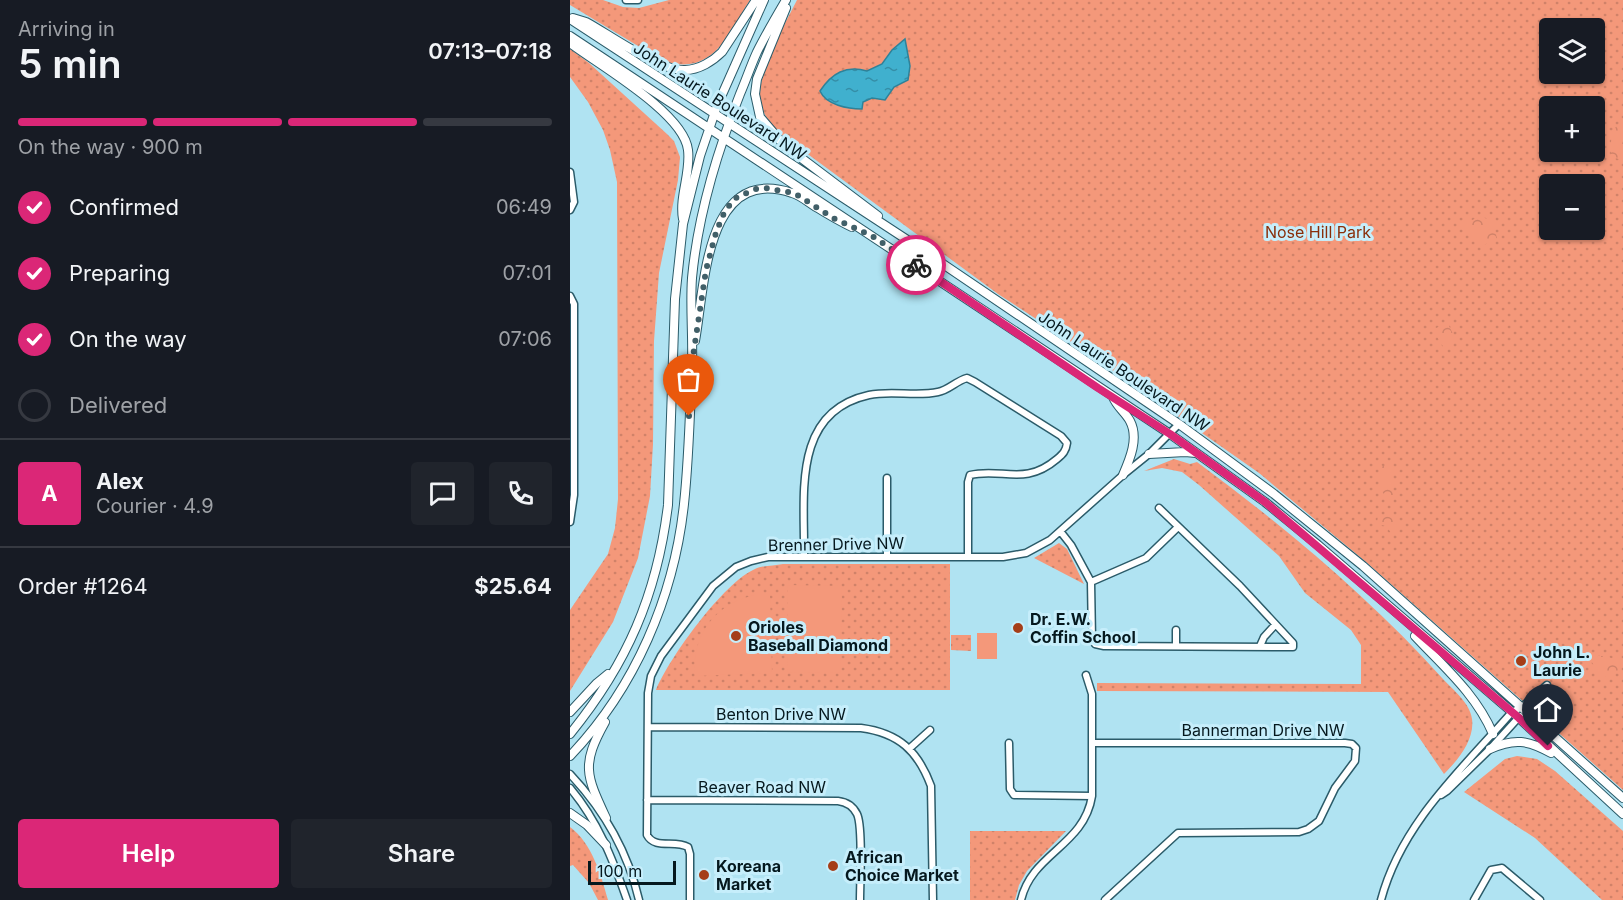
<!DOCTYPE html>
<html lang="en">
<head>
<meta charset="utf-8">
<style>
	:root { --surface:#171b24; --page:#20242c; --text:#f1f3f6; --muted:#9ea1a6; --line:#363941; --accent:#db2777 }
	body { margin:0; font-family:Inter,sans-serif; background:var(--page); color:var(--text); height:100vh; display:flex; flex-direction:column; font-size:22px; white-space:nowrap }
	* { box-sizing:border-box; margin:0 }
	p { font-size:20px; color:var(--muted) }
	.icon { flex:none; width:33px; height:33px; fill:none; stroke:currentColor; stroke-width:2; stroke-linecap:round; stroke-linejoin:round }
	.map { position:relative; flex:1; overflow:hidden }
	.drawer { display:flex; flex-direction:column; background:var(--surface); width:570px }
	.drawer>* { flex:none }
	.buttons { position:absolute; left:969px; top:18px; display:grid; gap:12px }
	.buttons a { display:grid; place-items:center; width:66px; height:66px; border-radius:6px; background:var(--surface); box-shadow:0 2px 4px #0004; font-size:30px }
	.scale { position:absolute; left:18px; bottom:15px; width:88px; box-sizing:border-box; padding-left:6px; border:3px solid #05181e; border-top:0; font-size:16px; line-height:21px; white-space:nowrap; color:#05181e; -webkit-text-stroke:4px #c6eefb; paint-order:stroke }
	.pin { position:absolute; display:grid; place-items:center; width:51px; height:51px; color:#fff; margin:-62px -26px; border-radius:50% 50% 50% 0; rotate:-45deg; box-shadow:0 0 6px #0007 }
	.pin .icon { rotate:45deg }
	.courier { position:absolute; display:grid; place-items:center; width:60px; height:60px; margin:-30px; border:4px solid #db2777; border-radius:50%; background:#fff; color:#222; box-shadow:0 2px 8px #0007 }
	.head em { font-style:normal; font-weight:600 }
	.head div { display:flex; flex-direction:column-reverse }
	.head { display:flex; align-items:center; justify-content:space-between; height:102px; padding:0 18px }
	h1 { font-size:39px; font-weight:600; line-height:45px }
	.bar { display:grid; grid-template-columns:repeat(4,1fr); gap:9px 6px; align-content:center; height:72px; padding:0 18px }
	.bar i { height:8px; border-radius:4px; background:var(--line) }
	.bar .selected { background:var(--accent) }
	.bar p { grid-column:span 4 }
	.line { display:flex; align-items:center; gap:15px; padding:0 18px; border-top:2px solid var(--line) }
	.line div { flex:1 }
	.round { display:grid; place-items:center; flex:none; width:63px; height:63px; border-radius:6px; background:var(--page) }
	ol { padding:0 18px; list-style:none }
	li { display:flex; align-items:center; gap:18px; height:66px }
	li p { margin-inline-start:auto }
	li .icon { padding:6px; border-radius:50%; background:var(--accent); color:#fff; stroke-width:4 }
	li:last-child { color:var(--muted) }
	li i { width:33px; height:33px; border:3px solid var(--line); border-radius:50% }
	.button { display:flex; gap:12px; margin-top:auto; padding:12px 18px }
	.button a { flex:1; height:69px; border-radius:6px; background:var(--accent); color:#fff; font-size:24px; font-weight:600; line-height:69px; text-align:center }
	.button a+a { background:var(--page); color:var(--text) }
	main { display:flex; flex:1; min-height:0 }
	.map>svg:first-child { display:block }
	.grass { fill:url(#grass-dots); fill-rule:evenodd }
	.forest { fill:url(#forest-crowns) }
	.pitch { fill:#f4987a }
	.water { fill:url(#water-ripples); stroke:#2e8299; stroke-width:1.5 }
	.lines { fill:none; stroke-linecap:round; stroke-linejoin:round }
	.minor-casing { stroke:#2b5b69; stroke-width:9 }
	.major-casing { stroke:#2b5b69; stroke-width:10 }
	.minor { stroke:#fff; stroke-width:6 }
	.major { stroke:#fff; stroke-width:8 }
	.done { stroke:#415f68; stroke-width:6; stroke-dasharray:0 10.8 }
	.route { stroke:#db2777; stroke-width:8 }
	.poi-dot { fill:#a53e18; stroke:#c6eefb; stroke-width:2 }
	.labels { text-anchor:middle; stroke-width:6; stroke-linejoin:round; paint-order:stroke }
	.street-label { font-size:16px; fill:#05181e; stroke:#c6eefb }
	.park-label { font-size:16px; fill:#892e09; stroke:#c6eefb }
	.poi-label { font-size:16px; font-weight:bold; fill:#05181e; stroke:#c6eefb; text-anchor:start }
</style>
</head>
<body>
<main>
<section class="drawer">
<div class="head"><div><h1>5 min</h1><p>Arriving in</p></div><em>07:13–07:18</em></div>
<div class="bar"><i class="selected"></i><i class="selected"></i><i class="selected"></i><i></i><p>On the way · 900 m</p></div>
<ol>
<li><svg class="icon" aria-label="check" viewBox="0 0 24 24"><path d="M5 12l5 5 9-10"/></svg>Confirmed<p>06:49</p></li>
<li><svg class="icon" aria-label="check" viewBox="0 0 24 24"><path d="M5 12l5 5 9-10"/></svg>Preparing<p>07:01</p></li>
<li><svg class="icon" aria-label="check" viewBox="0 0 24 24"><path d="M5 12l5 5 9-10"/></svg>On the way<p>07:06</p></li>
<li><i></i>Delivered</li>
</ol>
<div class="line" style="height:108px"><b class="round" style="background:var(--accent);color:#fff">A</b><div><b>Alex</b><p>Courier · 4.9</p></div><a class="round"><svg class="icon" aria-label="chat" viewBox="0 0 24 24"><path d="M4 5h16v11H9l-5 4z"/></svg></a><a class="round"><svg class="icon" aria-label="phone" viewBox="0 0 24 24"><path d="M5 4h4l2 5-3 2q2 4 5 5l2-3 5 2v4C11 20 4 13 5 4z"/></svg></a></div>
<div class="line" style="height:78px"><div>Order #1264</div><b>$25.64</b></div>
<div class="button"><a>Help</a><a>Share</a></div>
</section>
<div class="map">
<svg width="1053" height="900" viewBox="0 0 1053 900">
	<defs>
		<pattern id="grass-dots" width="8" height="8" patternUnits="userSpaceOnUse" patternTransform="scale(1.5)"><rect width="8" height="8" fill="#f4987a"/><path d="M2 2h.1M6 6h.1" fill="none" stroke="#d08269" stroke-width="1.8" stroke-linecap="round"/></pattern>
		<pattern id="forest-crowns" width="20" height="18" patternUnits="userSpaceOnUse" patternTransform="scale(1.5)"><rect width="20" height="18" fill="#f4987a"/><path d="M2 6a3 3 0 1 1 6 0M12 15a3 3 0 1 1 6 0" fill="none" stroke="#d08269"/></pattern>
		<pattern id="water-ripples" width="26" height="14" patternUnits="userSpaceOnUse" patternTransform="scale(1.5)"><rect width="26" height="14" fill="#40b0ce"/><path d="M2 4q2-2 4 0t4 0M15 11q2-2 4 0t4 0" fill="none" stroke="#348ea7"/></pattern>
	</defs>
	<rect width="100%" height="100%" fill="#b0e3f2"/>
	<path class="grass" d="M0,0h33l20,7 16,1 30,-8h81c-22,35 -37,77 -87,61l-93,-56z
		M227,0h826v790l-257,-228 -107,-89 -174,-122 -87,-57 -223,-164c-6,-8 -11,-15 -14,-25 -7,-29 23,-79 36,-105zM980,28h44v46h-44zM980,106h44v46h-44zM980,184h44v46h-44z
		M0,49l19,14 78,71 7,7 6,16 -2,23 -19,93 -5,68 -1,103 -3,52 -12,62 -25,64 -43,69v-81l38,-56 7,-26 3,-29 -1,-317 -7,-32 -7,-20 -15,-28 -18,-25z
		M604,459l16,5 7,-2c88,65 173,136 246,217 11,12 27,24 29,40 3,21 -15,42 -28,55l-56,-82 -291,-1v-8l264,1v-39l-10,-15 -46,-37 -26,-37 -80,-71 -17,-13 -20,-4 -18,3z
		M489,543l8,6 17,35 -50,-26z
		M213,564h167v126h-294c13,-32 68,-108 99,-121 8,-4 19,-3 28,-5z
		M381,635h20v16l-20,-1z
		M947,756l20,3 18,12 68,60v69h-21l-67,-62 -71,-46 41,-33z
		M0,827c22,16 31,48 38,73h-10l-9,-17 -16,-18 -3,1z
		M400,831h96l-39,40 -8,14 -4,15h-45z"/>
	<path class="forest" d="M1053,121v39l-12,-3c0,-14 -2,-29 12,-36z
		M910,216l12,5 5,17 -13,7 -13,-5 -8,-15z
		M877,322l9,18 -12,8 -11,-18z
		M810,465l13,4v31l-13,-9z
		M808,515l18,3 2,14 -6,2 -6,-8 -9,-2z
		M1028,656h8l15,6 -2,8 -16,8 -12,-17z"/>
	<path class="pitch" d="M218,585l54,1 -2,87 -53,-1z
		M185,595h15l2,78 -77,3c-4,-41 21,-73 60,-81z
		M407,633h20v26h-20z"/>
	<path class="water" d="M335,39l5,27 -2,14 -14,7 -9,13 -13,-2 -9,4 -1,7c-14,0 -36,-4 -42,-18 12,-18 26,-26 47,-20l15,-7 10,-14z"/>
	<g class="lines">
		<defs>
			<path id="minor" d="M56,0h12
				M0,172l4,30 -4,8
				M0,296l4,8v191l-4,27
				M317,478v79
				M490,531l11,14 20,37 1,57 3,5 9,2 189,1v-4l-53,-57 -81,-78
				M234,556c1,-60 -13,-144 65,-161 23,-5 47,2 69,-3 11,-2 18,-11 29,-14l8,4 86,54 6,7c-1,8 -4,11 -10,16 -33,28 -55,8 -87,16l-2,7v75
				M521,582l55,-24 31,-30
				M606,630v16
				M690,646l4,-9 11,-12
				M78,727l213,1c38,5 57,23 70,58l2,114
				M439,743l1,46 4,6 78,1
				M522,743h253l7,1 4,4 -1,13 -20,27 -16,33 -11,8 -9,3 -121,1 -73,67
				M340,748l20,-18
				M0,774c34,36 58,78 69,126
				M0,788c28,33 43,72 57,112
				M871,795l6,-4 43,-42 30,-33
				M77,800l191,1c8,1 15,5 19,13 6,12 3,69 3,86
				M120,900v-46l-2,-7c-13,-8 -33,3 -41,-12l1,-142 3,-17 10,-20 52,-70 23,-19 15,-6 17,-4h235l23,-4 24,-13 73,-65 26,-21 30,-30
				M451,900c11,-47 63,-54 71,-104v-102l-6,-19
				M811,900c20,-76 80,-130 131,-188l10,-5 25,-22
				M904,900l17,-30 11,-2 38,32"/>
			<path id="major" d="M216,8l-29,71 -2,15 5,23 24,28 94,71
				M3,18l13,4c24,13 73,49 99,48 14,0 28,-9 37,-18l34,-52
				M0,19l342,224 267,181 95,70 89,72 260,232
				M0,36l600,398 95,68 53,43 201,173 104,96
				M0,43c29,22 114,70 118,107 3,23 -9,46 -5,69
				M125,341c10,-55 10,-177 97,-148 8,2 16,9 24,14 12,7 23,14 36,20
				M543,397c4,10 12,15 17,24 9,17 0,38 -7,54
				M579,454l36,-2 11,1
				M845,636c29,31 61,58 78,98
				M0,712l27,-29 11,-9
				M35,722c-24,43 -19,53 1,96
				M0,734c57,-70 87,-139 98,-229l7,-206 8,-75 17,-68 17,-50 47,-106
				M920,749c24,-11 38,-9 61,4
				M0,756c65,-68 104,-159 114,-252 5,-46 6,-94 8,-140 1,-29 -2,-58 0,-86 6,-64 25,-126 48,-184 6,-14 11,-29 17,-42 9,-18 19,-35 29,-52
				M0,813l17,12 19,20"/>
		</defs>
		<use href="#minor" class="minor-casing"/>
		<use href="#major" class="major-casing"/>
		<use href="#minor" class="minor"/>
		<use href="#major" class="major"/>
	</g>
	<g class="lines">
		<path class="done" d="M119,416l3,-53 14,-93 9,-34 7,-19 5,-9 10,-11 19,-8 9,-1 29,5 41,26 37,17 44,29"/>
		<path class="route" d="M346,265l182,123 72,46 95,68 254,216 29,28"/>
	</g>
	<g class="poi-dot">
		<circle cx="448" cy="628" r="6"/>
		<circle cx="166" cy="636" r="6"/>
		<circle cx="951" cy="661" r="6"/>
		<circle cx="263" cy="866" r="6"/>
		<circle cx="134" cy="875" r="6"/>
	</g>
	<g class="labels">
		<g class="street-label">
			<text transform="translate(150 101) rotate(33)" y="6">John Laurie Boulevard NW</text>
			<text transform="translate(554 371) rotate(34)" y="6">John Laurie Boulevard NW</text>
			<text transform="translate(266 544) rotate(-1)" y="6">Brenner Drive NW</text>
			<text x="211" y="720">Benton Drive NW</text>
			<text x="693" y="736">Bannerman Drive NW</text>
			<text x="192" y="793">Beaver Road NW</text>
		</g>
		<g class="park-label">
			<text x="748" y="238">Nose Hill Park</text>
		</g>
		<g class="poi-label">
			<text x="460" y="625">Dr. E.W.<tspan x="460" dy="18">Coffin School</tspan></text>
			<text x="178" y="633">Orioles<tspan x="178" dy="18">Baseball Diamond</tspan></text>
			<text x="963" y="658">John L.<tspan x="963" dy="18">Laurie</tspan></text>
			<text x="275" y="863">African<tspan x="275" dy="18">Choice Market</tspan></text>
			<text x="146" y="872">Koreana<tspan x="146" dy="18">Market</tspan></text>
		</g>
	</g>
</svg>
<div class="buttons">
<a><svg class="icon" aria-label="layers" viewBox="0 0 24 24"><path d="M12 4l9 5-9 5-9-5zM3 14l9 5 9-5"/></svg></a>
<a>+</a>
<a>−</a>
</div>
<div class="scale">100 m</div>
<div class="pin" style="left:119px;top:416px;background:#ea580c"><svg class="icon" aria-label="bag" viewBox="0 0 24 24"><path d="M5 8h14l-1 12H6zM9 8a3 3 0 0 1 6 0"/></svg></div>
<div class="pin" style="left:978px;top:746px;background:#1f2937"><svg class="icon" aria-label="home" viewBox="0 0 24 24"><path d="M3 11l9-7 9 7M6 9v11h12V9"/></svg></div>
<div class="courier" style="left:346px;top:265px"><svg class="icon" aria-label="bike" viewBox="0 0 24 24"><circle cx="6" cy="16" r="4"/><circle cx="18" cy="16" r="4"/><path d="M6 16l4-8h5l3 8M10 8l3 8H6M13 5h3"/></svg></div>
</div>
</main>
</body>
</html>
